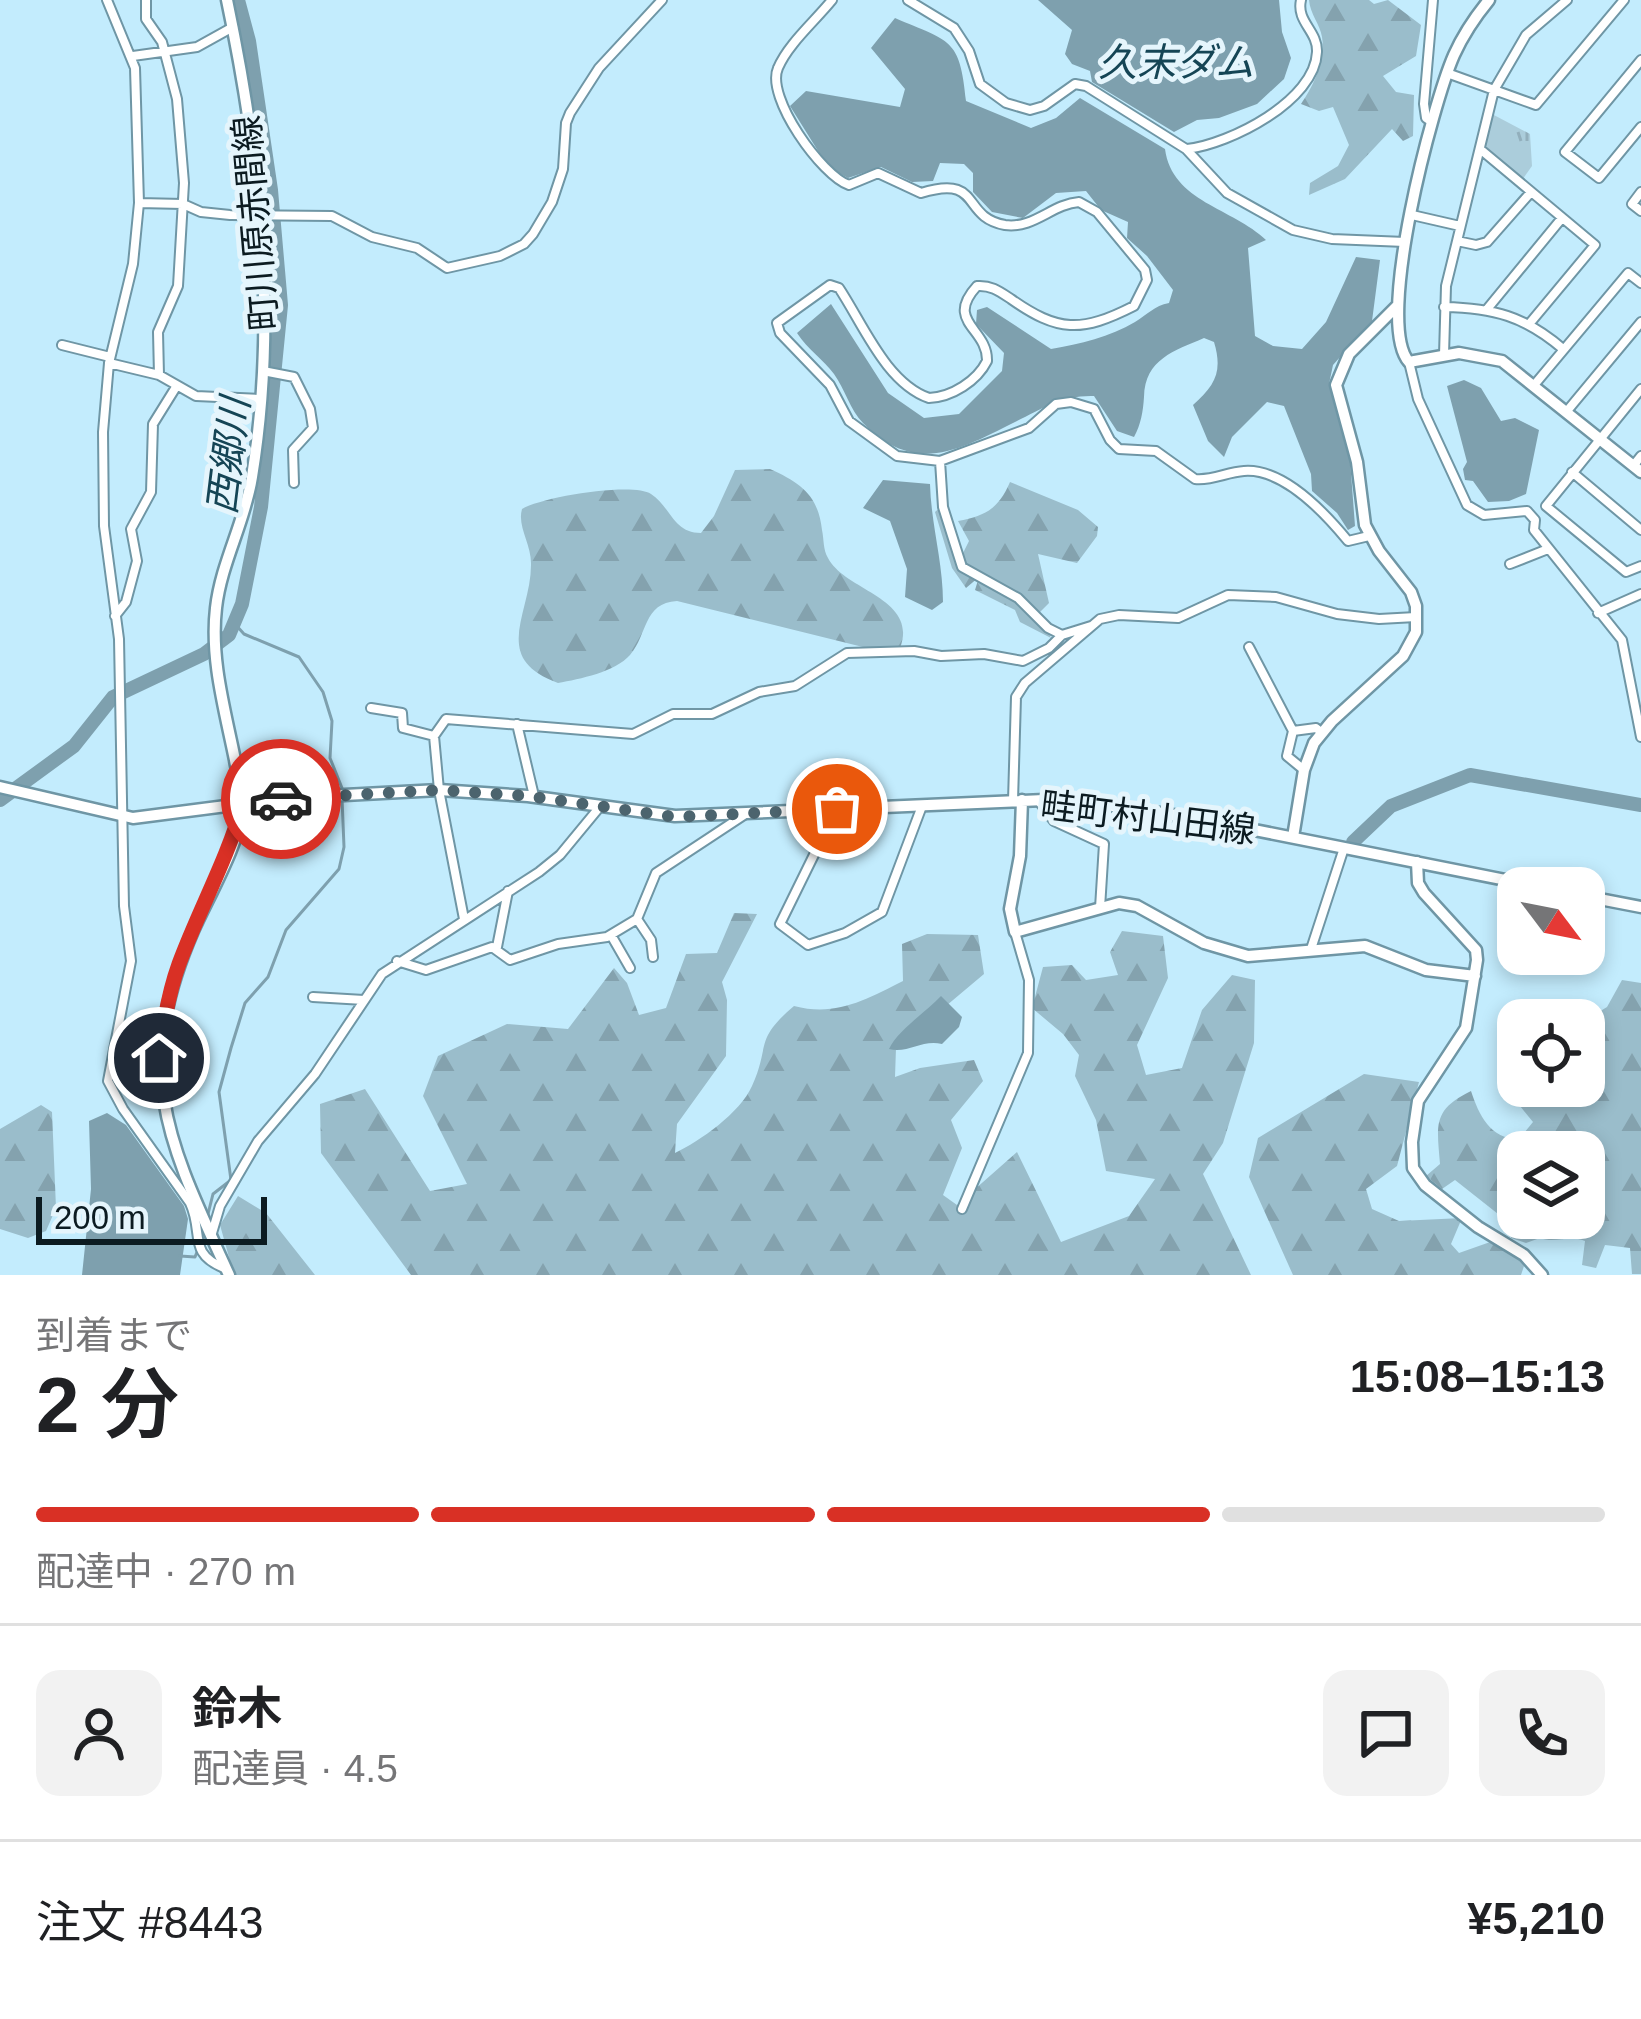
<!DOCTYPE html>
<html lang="ja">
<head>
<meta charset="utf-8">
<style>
	:root { --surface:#fff; --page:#f2f2f2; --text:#202124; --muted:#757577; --line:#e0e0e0; --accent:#d93025 }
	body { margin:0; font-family:Helvetica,"Noto Sans JP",sans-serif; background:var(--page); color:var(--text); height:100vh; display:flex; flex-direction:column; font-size:45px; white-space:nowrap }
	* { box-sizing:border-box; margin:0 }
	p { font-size:39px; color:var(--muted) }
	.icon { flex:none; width:66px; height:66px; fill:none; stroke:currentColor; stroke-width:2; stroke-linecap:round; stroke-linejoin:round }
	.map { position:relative; height:1275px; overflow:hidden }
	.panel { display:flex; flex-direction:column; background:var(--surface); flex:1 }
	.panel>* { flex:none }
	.needle { width:78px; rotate:122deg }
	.buttons { position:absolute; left:1497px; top:867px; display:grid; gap:24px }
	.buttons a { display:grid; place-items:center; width:108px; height:108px; border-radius:24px; background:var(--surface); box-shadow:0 6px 18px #0003; font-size:60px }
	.scale { position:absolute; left:36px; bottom:30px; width:231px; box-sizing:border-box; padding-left:12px; border:6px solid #0c1b21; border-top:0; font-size:33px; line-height:42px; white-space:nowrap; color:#0c1b21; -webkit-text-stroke:9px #e5f5fc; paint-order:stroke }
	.pin { position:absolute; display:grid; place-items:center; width:102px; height:102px; color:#fff; margin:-51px; border:6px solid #fff; border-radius:50%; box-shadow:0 3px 12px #0007 }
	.courier { position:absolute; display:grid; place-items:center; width:120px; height:120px; margin:-60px; border:9px solid #d93025; border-radius:50%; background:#fff; color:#222; box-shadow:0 3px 15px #0007 }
	.summary em { font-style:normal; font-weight:600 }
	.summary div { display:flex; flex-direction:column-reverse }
	.summary { display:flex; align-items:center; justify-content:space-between; height:204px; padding:0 36px }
	h1 { font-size:78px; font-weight:600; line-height:90px }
	.bar { display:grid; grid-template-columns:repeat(4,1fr); gap:18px 12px; align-content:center; height:144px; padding:0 36px }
	.bar i { height:15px; border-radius:9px; background:var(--line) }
	.bar .selected { background:var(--accent) }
	.bar p { grid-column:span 4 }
	.line { display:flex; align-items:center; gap:30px; padding:0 36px; border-top:3px solid var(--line) }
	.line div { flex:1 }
	.round { display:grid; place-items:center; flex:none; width:126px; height:126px; border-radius:24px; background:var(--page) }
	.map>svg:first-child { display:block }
	.forest { fill:url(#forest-firs); fill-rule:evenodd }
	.park { fill:url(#park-tufts) }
	.water { fill:#7ea0ae }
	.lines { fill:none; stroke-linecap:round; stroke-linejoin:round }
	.stream { stroke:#7ea0ae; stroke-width:3 }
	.river { stroke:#7ea0ae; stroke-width:14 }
	.street-casing { stroke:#6f96a5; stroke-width:12 }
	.secondary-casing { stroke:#6f96a5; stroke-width:15 }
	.street { stroke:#fff; stroke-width:8 }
	.secondary { stroke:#fff; stroke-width:10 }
	.done { stroke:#4c646e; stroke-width:12; stroke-dasharray:0 21.6 }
	.route { stroke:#d93025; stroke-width:15 }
	.labels { text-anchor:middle; stroke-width:10; stroke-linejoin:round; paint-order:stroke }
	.street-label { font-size:36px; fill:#0c1b21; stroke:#e5f5fc }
	.water-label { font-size:39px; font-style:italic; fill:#154555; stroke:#e5f5fc }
</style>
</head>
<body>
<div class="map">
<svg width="1641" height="1275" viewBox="0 0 1641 1275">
	<defs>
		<pattern id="forest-firs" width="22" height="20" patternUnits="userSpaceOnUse" patternTransform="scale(3)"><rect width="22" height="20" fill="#9abdcb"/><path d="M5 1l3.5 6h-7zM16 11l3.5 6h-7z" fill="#84a2ae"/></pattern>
		<pattern id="park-tufts" width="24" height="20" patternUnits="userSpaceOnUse" patternTransform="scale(3)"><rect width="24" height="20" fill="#abcddb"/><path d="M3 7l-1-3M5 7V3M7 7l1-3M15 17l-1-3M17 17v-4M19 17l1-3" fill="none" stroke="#92afbc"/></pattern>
	</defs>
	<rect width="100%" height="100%" fill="#c3ecfd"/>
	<path class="forest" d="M1309,0h60l5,4 14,-4 33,25 -5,31 -33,20 13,16 18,3 -1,41 -10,5 -11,-12 -47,50 -36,16 1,-12 28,-17 11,-21 -16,-38 -14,4 -18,-7c12,-17 25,-44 21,-67 -2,-13 -12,-23 -13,-37z
		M770,469c31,14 48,26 52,61 2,9 1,20 6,28 17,33 91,40 72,90l-25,2 -198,-49c-34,2 -29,33 -47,54 -15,17 -50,24 -72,28 -69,-25 -26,-70 -27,-120 0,-19 -14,-37 -9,-54 20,-12 111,-27 129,-15 20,13 22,39 50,39l13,-17 21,-46z
		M1010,482l68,28 20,17 -1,9 -20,27 -39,-9 11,49 -10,10 12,25 -31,-16 -5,-12 -40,-20 4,-13 -13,11 -14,-20 -17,-56 8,-7 19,50 7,-14 -11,-20c28,-5 41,-13 52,-39z
		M734,913l23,1 -35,68 5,18 -1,56 -49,68 -2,29c25,-12 65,-40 77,-67 19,-42 1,-45 42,-80 42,11 71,-6 109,-25l-1,-37 25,-10 51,1 6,39 -88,74 -1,29 25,-9 54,-8 9,21 -32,39 11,28 -19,47 14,10 60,-53 44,90 68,-26 26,-37 -49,-8 -10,-51 -21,-44 4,-21 -16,-21 -31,-26 11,-41 29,-2 14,15 32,-5 -8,-23 12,-21 41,5 5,42 -31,67 9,30 36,-7 20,-58 30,-35 23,5 -1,63 -31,100 -20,31 48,101h-840l-90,-122 -1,-49 45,-15 65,102 37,-7 -44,-88 15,-40 69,-32 61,5 46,-61 13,15 12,32 27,-7 20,-54 31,-1z
		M1622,980l19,3v291h-9l-2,-26 -25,-3 -9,23 -14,-3 3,-24c-17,-7 -29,3 -45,-3l-14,5 -15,-5 1,-13 -57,-45 -13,9 -16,-13 14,-12c-3,-39 -8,-54 31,-73 8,24 19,48 48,48l14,-17 -13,-16 -1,-20h65v-65l23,-14zM1518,1152h66v66h-66z
		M1364,1074l55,8 -22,84 -31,23 6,20 27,12 63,-3 -11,26 8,9 34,-12 22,11 9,14 -3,9h-228l-44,-98 9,-39z
		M41,1105l11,7 4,96 -10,23 -18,7 -28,-9v-100z
		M238,1196l28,17 49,62h-81l-14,-50z"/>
	<path class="park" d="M1492,114l38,20 2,32 -10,14 -37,-31z"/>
	<path class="water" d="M1038,0h241l3,32 9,26 -7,21 -27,25 -38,14 -22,2 -23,12 -82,-50 -2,-11 -18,-7 -7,-10 7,-24z
		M895,18c55,24 65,19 71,83l65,27 25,-10 24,-20 85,51c7,53 68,59 101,91l-18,8 7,88 18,10 29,3 24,-27 30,-65 24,3 -8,61 -39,44 -4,19 21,76 5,66 -7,4 -11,-17 -25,-22 -1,-17 -27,-68 -17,-4 -35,35 -8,20 -16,-16 -15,-36c22,-20 30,-33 21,-63l-10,-4c-30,13 -59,21 -60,59 -1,15 -3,27 -10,40l-17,-6 -23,-35c-31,-1 -51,12 -79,26 -56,28 -100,54 -152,1 -13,-13 -18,-34 -29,-49 -11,-15 -26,-24 -37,-41l34,-29 57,89 36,25 35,-4 43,-43 2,-18 -28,-29 1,-14 10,-3 64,42c29,-5 59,-12 84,-27 13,-8 19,-16 34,-19l4,-13 -26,-34 -20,-18 1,-16 -27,-12 -15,-19 -30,2 -33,25 -31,-6 -19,-20v-19l-9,-9 -24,-1 -7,18 -21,1 -31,-15 -33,11 -20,-11 -38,-61 16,-15 94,16 5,-18 -34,-41z
		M1464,380l17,8 20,33 14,-3 24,12 -13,64 -17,7 -21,1 -15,-21 -8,-1 -2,-11 4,-7 -20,-76z
		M883,480l47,4c1,40 13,78 13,118l-11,8 -27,-13 2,-28 -17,-48 -27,-13z
		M941,996l21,21 -3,10 -17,17c-20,-5 -34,10 -53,5 8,-18 37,-37 52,-53z
		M107,1113l19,12 58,81 4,13 -8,56h-98l9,-86 -2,-68z"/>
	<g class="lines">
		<path class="stream" d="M235,624l9,10 55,23 24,35 9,29 -2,37 12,30
			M208,1214l5,-20 18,-14 -12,-88 12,-44 14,-45 23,-26 18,-47 53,-61 5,-22 -2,-49
			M180,1256l15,1 2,-5"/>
		<path class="river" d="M0,800l74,-54 39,-49 91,-43 25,-19 13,-31 19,-97 20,-202 -10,-115 -22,-149 -11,-41
			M1353,842l38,-36 79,-31 171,30"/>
		<defs>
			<path id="street" d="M107,0l28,68 4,135 -6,61 -24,99 -6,69 1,94 15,113 5,267 7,55 -23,120 15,28 67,94c14,30 -3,50 34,65
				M146,0v19l16,23 15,57 7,84 -6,103 -20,46 1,43
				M832,0c-17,21 -44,44 -54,68 -13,29 44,108 71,117l29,-12 43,20c62,-19 39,24 84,32 29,4 47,-21 74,-23l18,10 48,58 2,10 -13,26c-53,27 -76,26 -123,-7 -12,-8 -20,-14 -34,-13 -33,36 11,42 10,75 -10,20 -35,36 -58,37 -43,-15 -66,-74 -90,-110l-9,-3 -53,38 3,10 50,52 19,36 48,35 43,5 89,-33 27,-24 15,-2 23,7 16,31 9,9 37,2 39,28c17,2 32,-7 49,-8 39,-3 81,42 104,70l21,-5
				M908,0l46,28 15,23 11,33 26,19 24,7 14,-4 31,-22 11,2 100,63 41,44 66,37 39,9 73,3
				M133,56l64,-9 36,-20
				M1641,60l-76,92 34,26 42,-51
				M1447,73l89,32 88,-105
				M1432,122l-6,-4 -2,-14 9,-104
				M1187,149c43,-5 128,-48 130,-97 1,-21 -21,-30 -16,-52
				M1480,149l115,96 -65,78
				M1641,192l-9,12 9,7
				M139,203l44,1 18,8 29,3 102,1 40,21 45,11 30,20 53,-12 24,-12 9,-10 19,-32 11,-33 3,-46 4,-10 29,-45 63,-68
				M1412,215l48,11
				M1457,241l19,4 11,-3 44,-50
				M1444,307c49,1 81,9 119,42
				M1488,308l74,-90
				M62,345l48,12
				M1444,355l2,-69 48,-196 32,-55 41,-35
				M1409,362l9,37 49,106 17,10 43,-4 8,9 -1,10 88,110 19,97
				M109,363l50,12 37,21 64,3
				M263,371l31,6 16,32 3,19 -20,22 1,33
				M1535,384l93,-111 13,10
				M1641,389l-95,117 80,66 15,-6
				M1567,411l74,-89
				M940,461l3,46 19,60 56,31 30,30 14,7
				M1633,466l8,-10
				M1572,472l69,58
				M1510,564l38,-15
				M1598,613l43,-19
				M115,616l11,-14 11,-41 -6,-32 20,-37 2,-68 23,-37
				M1249,647l44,84
				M371,708l31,5 1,15 31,8
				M517,724l17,72
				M1304,770l-17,-14 6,-25 23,-3 5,4
				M1038,800l16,21 50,23 -4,64
				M1013,801l3,-104 9,-14 75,-64 19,-4 59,3 50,-23 48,2 61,17 42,5 37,-2
				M836,810l-56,114 28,21 37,-12 37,-21 40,-106
				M464,919l-25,-129 -5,-54 12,-17 187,15 40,-20h39l47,-22 36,-6 52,-33 67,-2 27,5 43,-2 39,7 26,-13 13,-13 29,-9
				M637,919l14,21 2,17
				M611,935l19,33
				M497,947l11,-56
				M1311,949l33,-101
				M397,961l29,9 66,-23 18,13 48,-16 49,-7 30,-18 19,-46 88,-58
				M313,997l51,3
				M962,1209l66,-156 1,-73 -14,-48
				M212,1233l8,-27 38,-65 57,-67 67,-100 157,-102 21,-17 38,-46"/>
			<path id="secondary" d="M227,0c33,157 51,318 25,477 -7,45 -31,86 -36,131 -6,51 9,102 19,152 2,14 9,31 8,45 -2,36 -35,92 -50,126 -62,143 -24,212 36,344
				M1489,0c-14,17 -26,35 -35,55 -21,48 -80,268 -45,307l50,-9 43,8 139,111
				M0,787l133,31 155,-20 151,-8 89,6 147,20 392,-17 132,20 347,69
				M1022,800l-2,56 -10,53 5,23 104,-29 18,3 67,37 44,13 117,-10 61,24 49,6
				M1293,837l11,-67 10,-27 18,-22 71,-65 13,-24v-26l-5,-14 -32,-41 -14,-26 -8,-63 -21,-77 13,-31 48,-48
				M1417,862l1,21 6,10 52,57 1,10 -11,68 -48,73 -6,41 1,26 12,17 53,42 46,28 18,20
				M1584,896l57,11"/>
		</defs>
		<use href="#street" class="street-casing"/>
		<use href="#secondary" class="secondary-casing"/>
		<use href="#street" class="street"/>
		<use href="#secondary" class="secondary"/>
	</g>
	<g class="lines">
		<path class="done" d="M281,799l158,-9 89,6 147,21 162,-8"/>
		<path class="route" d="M159,1058c4,-32 9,-64 20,-94 20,-54 48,-104 64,-160l38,-5"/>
	</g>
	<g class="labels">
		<g class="street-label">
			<text transform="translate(255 223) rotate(-95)" y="13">町川原赤間線</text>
			<text transform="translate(1148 817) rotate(7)" y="13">畦町村山田線</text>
		</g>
		<g class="water-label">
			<text x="1176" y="76">久末ダム</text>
			<text transform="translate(228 456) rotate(-83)" y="14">西郷川</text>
		</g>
	</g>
</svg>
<div class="buttons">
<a><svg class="needle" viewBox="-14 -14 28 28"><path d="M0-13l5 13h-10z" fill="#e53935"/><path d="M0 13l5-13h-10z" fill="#757577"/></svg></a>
<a><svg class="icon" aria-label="locate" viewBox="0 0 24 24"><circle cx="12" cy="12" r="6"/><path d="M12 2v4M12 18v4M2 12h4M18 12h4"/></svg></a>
<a><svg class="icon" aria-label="layers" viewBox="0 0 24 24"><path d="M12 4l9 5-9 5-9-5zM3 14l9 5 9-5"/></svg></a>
</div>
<div class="scale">200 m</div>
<div class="pin" style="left:837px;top:809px;background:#ea580c"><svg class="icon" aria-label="bag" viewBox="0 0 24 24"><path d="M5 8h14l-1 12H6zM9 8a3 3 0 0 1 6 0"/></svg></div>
<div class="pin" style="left:159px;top:1058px;background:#1f2937"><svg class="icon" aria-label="home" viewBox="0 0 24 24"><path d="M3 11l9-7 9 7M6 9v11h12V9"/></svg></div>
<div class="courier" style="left:281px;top:799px"><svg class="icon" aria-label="car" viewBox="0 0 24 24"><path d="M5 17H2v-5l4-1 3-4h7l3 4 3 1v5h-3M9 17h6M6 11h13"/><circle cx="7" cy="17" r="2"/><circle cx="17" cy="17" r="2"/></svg></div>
</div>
<section class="panel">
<div class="summary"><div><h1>2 分</h1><p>到着まで</p></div><em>15:08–15:13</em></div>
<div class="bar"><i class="selected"></i><i class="selected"></i><i class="selected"></i><i></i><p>配達中 · 270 m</p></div>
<div class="line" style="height:216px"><a class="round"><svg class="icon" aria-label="person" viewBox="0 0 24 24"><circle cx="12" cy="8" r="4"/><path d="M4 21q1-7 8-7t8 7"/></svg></a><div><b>鈴木</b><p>配達員 · 4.5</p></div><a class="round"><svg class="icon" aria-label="chat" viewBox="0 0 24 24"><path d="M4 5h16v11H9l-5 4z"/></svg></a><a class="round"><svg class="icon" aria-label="phone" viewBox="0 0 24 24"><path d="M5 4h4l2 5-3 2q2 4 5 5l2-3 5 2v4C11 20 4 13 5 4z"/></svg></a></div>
<div class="line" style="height:156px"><div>注文 #8443</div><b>¥5,210</b></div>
</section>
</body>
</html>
